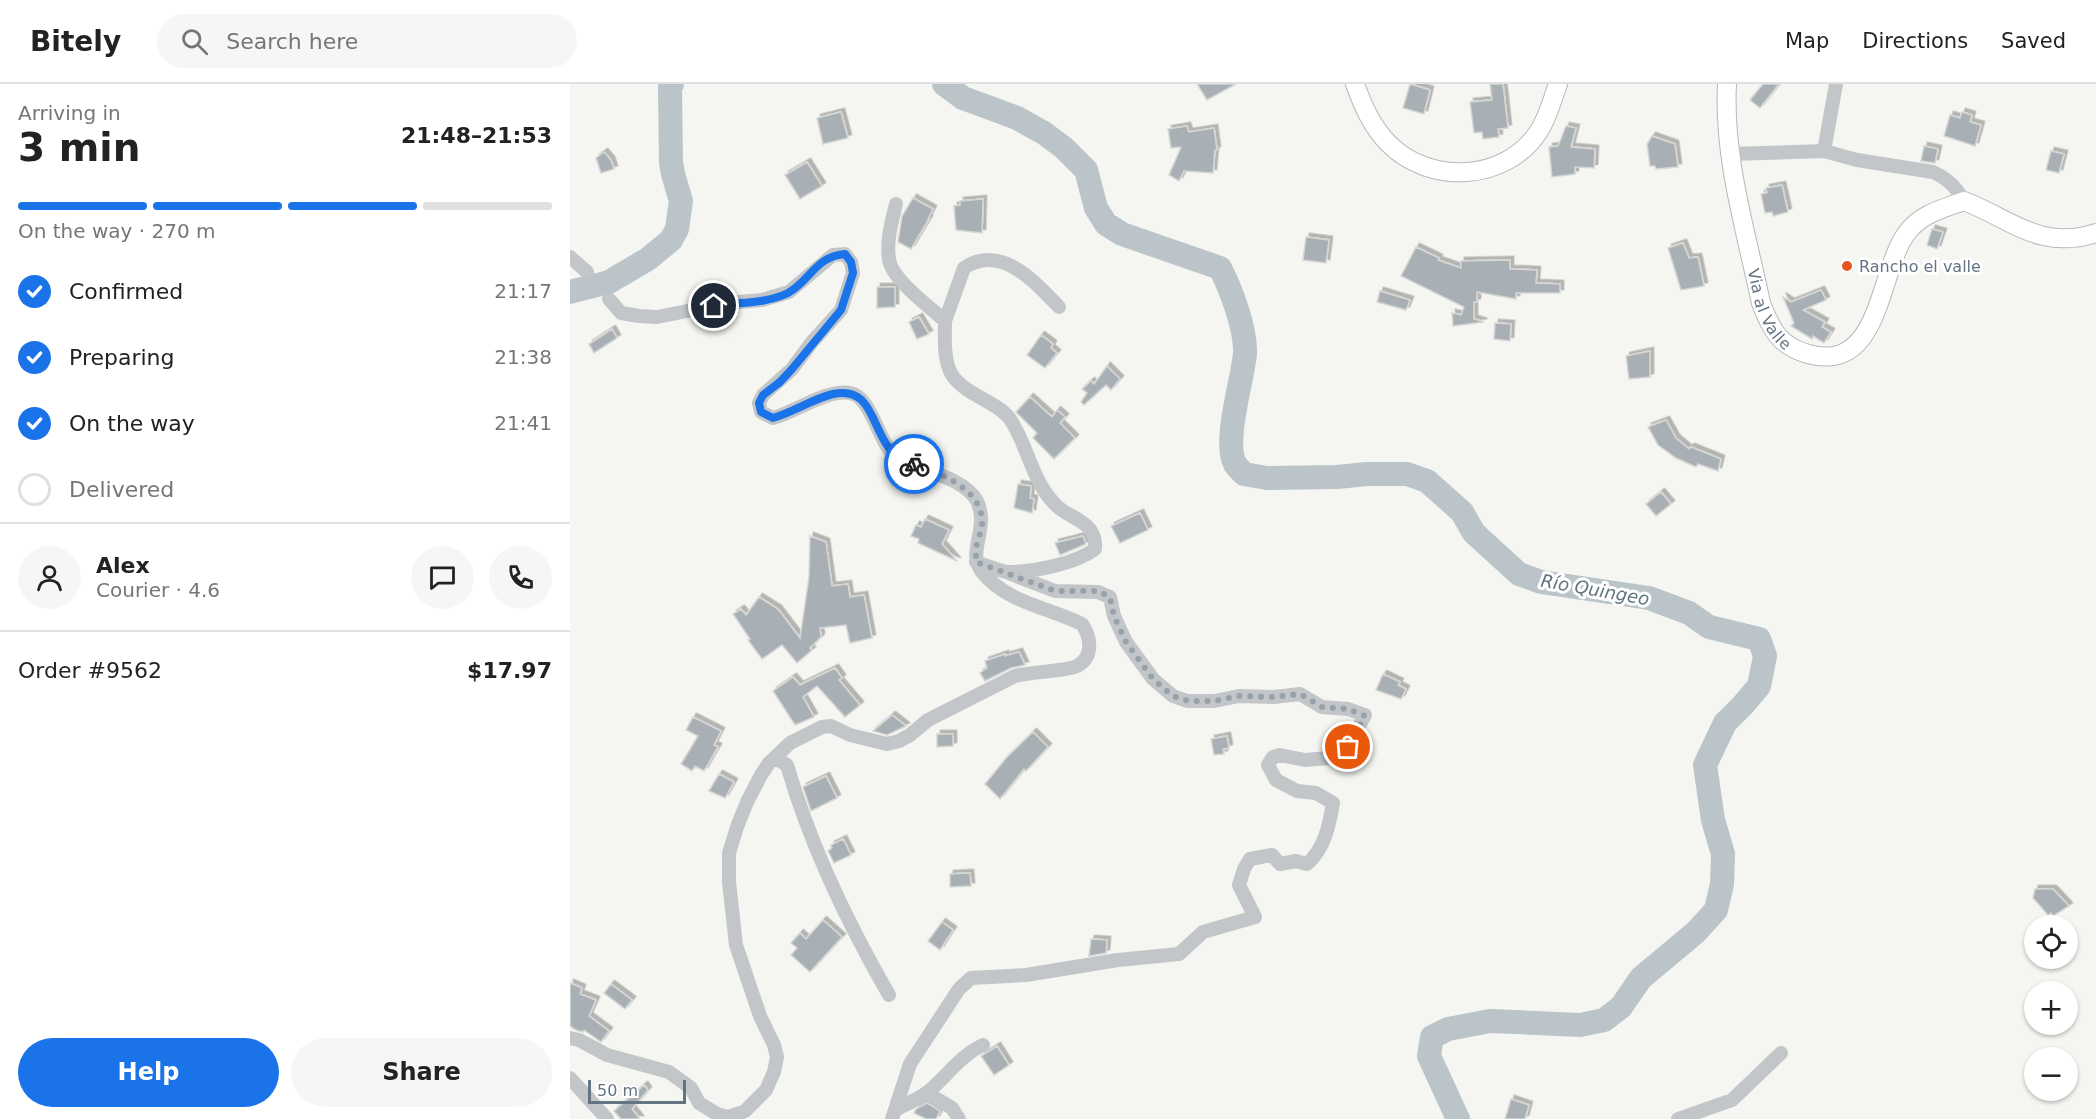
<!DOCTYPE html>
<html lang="en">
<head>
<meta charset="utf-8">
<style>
	:root { --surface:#fff; --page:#f6f6f6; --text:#222; --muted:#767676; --line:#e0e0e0; --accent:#1a73e8 }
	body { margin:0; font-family:"DejaVu Sans",sans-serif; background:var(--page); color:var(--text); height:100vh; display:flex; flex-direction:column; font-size:22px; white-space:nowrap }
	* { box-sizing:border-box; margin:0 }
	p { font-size:20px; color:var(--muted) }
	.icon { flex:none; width:33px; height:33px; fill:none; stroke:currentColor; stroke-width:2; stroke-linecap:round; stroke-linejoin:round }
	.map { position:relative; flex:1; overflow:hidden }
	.panel { display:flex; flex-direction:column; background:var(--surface); width:570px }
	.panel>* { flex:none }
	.tools { position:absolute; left:1454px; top:831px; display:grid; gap:12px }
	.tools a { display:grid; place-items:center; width:54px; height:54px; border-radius:50%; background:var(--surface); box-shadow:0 2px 4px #0004; font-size:30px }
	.scale { position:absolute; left:18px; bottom:15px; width:98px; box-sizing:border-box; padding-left:6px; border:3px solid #647483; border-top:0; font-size:16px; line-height:21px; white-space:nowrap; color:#647483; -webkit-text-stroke:4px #fff; paint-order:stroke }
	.pin { position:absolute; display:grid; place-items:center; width:51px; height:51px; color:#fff; margin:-26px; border:3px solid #fff; border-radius:50%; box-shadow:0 2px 6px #0007 }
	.courier { position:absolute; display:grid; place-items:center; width:60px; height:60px; margin:-30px; border:4px solid #1a73e8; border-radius:50%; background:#fff; color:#222; box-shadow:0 2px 8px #0007 }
	.headline em { font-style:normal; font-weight:700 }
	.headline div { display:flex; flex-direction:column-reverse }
	.headline { display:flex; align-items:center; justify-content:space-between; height:102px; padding:0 18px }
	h1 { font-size:39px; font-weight:700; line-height:45px }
	.bar { display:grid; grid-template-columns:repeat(4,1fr); gap:9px 6px; align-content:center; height:72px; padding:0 18px }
	.bar i { height:8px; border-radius:4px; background:var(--line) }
	.bar .active { background:var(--accent) }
	.bar p { grid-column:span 4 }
	.line { display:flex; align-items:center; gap:15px; padding:0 18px; border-top:2px solid var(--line) }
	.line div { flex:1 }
	.round { display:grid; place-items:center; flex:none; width:63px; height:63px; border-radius:32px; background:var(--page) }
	ol { padding:0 18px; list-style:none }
	li { display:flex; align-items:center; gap:18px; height:66px }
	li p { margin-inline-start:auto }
	li .icon { padding:6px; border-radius:50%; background:var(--accent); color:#fff; stroke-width:4 }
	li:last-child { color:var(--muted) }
	li i { width:33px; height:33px; border:3px solid var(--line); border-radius:50% }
	.primary-button { display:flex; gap:12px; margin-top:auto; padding:12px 18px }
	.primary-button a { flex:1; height:69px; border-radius:36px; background:var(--accent); color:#fff; font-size:24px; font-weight:700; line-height:69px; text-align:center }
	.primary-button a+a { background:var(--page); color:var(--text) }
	header { display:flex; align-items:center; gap:36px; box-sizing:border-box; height:84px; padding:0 30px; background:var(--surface); border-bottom:2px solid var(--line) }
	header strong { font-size:28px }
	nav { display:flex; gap:33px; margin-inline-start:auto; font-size:21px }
	.search { width:420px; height:54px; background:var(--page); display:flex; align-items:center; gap:15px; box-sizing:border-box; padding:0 21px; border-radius:33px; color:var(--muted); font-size:22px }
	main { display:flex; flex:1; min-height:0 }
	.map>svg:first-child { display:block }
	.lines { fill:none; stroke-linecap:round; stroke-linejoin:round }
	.river { stroke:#bac4c9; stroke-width:24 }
	.building { fill:#a8b0b6; stroke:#d6d6d4; stroke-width:1.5; filter:url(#shadow) }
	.major-casing { stroke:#b5b9bd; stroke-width:20 }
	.minor { stroke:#c2c6c9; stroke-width:14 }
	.major { stroke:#fff; stroke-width:18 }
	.done { stroke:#97a1aa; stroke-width:6; stroke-dasharray:0 10.8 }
	.route { stroke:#1a73e8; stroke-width:8 }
	.poi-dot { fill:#e55622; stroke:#fff; stroke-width:2 }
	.labels { text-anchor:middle; stroke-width:6; stroke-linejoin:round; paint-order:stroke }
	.poi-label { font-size:16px; fill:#647483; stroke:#fff; text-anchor:start }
	.street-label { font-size:16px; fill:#647483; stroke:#fff }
	.water-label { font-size:18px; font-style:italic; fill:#5f7680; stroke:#fff }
</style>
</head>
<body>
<header>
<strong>Bitely</strong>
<div class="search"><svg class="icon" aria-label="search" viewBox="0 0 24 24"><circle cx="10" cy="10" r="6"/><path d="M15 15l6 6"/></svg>Search here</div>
<nav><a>Map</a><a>Directions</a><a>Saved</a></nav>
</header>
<main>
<section class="panel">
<div class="headline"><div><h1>3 min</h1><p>Arriving in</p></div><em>21:48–21:53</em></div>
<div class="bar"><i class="active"></i><i class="active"></i><i class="active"></i><i></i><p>On the way · 270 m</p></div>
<ol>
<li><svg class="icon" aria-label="check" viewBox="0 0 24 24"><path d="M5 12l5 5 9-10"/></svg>Confirmed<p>21:17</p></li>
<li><svg class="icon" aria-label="check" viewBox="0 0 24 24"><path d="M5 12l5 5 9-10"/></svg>Preparing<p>21:38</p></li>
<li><svg class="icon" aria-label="check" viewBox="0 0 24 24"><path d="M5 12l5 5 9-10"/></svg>On the way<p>21:41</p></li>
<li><i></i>Delivered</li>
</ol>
<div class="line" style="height:108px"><a class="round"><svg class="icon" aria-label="person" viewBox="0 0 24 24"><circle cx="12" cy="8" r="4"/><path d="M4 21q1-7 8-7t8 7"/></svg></a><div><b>Alex</b><p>Courier · 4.6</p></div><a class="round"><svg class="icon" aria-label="chat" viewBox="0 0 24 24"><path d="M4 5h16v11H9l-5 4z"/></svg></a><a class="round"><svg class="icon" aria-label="phone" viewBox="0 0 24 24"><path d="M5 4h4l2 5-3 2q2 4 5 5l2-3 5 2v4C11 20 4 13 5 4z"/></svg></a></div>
<div class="line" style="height:78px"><div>Order #9562</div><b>$17.97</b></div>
<div class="primary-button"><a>Help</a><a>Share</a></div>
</section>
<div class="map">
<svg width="1526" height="1035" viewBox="0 0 1526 1035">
	<defs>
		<filter id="shadow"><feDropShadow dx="3.5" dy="-3.5" stdDeviation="0" flood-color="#0004"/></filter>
	</defs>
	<rect width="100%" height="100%" fill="#f5f5f1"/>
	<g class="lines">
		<path class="river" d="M374,0l19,14 54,20 27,15 20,15 22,22 10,38 10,16 16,10 98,34c11,21 26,61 25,85 -2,26 -22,88 -10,111 2,3 6,7 9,10l23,4 70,-1 30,-3h40l20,7 35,31 12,21 45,41 22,8 108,16 40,15 20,14 50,12 6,17 -6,30 -16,19 -18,18 -20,42 8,55 10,34 -1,30 -6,26 -20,22 -55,46 -20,29 -17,13 -24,5 -90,-4 -42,8 -16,8 -3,19 29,63
			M0,208l39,-10 39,-23 23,-19 6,-11 4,-28 -8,-27 -2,-12 -1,-75 2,-3"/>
	</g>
	<path class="building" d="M627,0h39l-29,16z
		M840,0l20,6 -6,24 -21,-6z
		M920,0h13l5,44 -10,1 1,8 -16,2 -1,-7 -8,1 -4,-31 22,-2z
		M1193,0h16l-19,24 -10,-8z
		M271,28l7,26 -25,6 -6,-26z
		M1392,28l10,3 -2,7 11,3 -6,21 -31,-10 6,-21 10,3z
		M617,42l2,6 25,-4 3,22h-2l-2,23 -29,-2 -5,10 -10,-6 12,-28 -10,1 -3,-19z
		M996,42l10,2 -5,19 24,2 -1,19 -19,-1v7l-23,3 -3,-30 9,-1z
		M1082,52l23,8 3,23 -22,2 -1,-3h-5l-3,-22z
		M1354,62l14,3 -3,14 -14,-2z
		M1481,67l13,3 -5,19 -13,-3z
		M34,68l7,8 3,9 -13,4 -5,-15z
		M237,78l15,24 -22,13 -15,-24z
		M1212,101l6,27 -15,4 -1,-4 -7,1 -4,-19 6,-1 -1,-5z
		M343,114l20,11 -5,10h1l-18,30 -13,-7 4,-26z
		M413,115l-1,34 -26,-3 -2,-24 6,-1v-4z
		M1362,145l11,3 -6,17 -10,-4z
		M736,153l23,3 -3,23 -23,-3z
		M1113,159l6,15 9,-1 6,29 -23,4 -13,-42z
		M846,163l23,11 -1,2 23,8v-7l49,-1v9l27,1 -1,13 24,1v9h-44v6l-39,-7v10h-3v17l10,3 -31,4 -1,-13 9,2 3,-8 -63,-31z
		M307,203h18v20l-18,1z
		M1251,206l5,10 -23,10 22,12 -3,5 9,5 -7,11 -11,-7 -1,3 -21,-13 3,-3 -11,-26 8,5z
		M810,207l30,9 -4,10 -29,-8z
		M349,233l10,17 -12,5 -8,-17z
		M925,239l16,1 -1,17 -16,-2z
		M42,245l5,9 -23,15 -5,-9z
		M471,251l12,9 -2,4 6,5 -12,15 -18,-13z
		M1080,267v26l-21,2 -3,-23z
		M537,282l13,13 -9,11 -5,-5 -22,20 -3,-3 6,-9 -5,-4 9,-8 3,3z
		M460,313l22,20 5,-7 8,7 -5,6 15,15 -21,21 -21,-21 4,-5 -21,-21z
		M1096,336l10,18 13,11 2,-2 30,12 -3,12 -20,-7 -2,3 -20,-9 -18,-13 -10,-18z
		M448,400l13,2 -1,12 4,1 -2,14 -18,-5z
		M1091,408l10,12 -15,12 -10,-12z
		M570,429l8,17 -28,13 -9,-17z
		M355,435l24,11 -7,14 15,17 -39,-18 1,-4 -8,-3 5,-11 5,2z
		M240,452l16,6 6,44 16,-2 2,13 14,-2 8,43 -22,5 -4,-18 -26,3 1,9 -11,11 2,2 -15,13 -15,-18 -20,14 -14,-19 2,-1 -17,-25 8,-5 5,6 13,-18 19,12 22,29 9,-61z
		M513,452l3,8 -26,11 -5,-12z
		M449,568l6,13 -14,3 -26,13 -5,-8 7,-5 -2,-7 20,-7v2z
		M265,584l7,10 -3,2 21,25 -15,12 -28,-31 -14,11 11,20 -19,8 -22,-34 20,-14 7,8z
		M813,590l17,8 -2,3 8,4 -5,10 -25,-9z
		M322,631l14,11 -19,9 -14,-4z
		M123,633l28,14 -7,14 4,2 -14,24 -9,-5 -3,5 -11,-7 17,-28 -12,-6z
		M463,648l15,15 -22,24 -2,-2 -24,30 -15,-15 22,-27z
		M367,650h16v12l-16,1z
		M657,652l2,12 -6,1 1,5 -10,1 -3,-16z
		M149,690l15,8 -9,16 -16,-7z
		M256,692l11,22 -26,13 -8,-24z
		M273,755l8,16 -17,8 -6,-12 4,-3 -1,-3z
		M400,789l1,13 -21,1v-13z
		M1465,805h18l16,17 -16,10 -2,-3 -3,2 -15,-17z
		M253,836l19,17 -32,35 -19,-17 6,-7 -6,-5 9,-10 6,6z
		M372,838l11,8 -13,20 -12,-9z
		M521,855l16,1 -1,13 -17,3z
		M0,899l12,5 -2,6 16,6 -7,16 20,15 -8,11 -17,-12 -1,2 -7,-2 -6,-4z
		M41,900l21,16 -7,9 -21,-16z
		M427,962l12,19 -15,10 -13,-19z
		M74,1001l4,5 -16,19 8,10h-19l-7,-8z
		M941,1015l18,6 -4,14h-20z
		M357,1019l13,8 -4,8h-10l-12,-6 2,-4z"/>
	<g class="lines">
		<defs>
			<g id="major">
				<path d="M785,0c8,22 17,43 34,60 41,41 117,38 150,-13 9,-14 13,-31 19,-47"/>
				<path id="s1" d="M1157,0c-4,74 19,147 34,219 10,26 18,43 47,51 73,20 70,-81 98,-120 14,-20 36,-25 58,-33 49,19 76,50 132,32"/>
			</g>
		</defs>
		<use href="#major" class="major-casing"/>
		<path class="minor" d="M1266,0l-12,67 33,9 76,12c15,7 23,15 31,29
			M1159,70l95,-3
			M326,120c-4,17 -10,37 -7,55 2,20 41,48 56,62 0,16 -2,39 7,54 13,20 46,27 58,44 19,28 22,65 48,88 15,13 39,15 37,42 -20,15 -62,23 -87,23 -10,-1 -22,-7 -32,-10
			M0,173l17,15
			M375,237l19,-53c37,-25 71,14 95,39
			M205,674l12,7c23,80 60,157 102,230
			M0,954l9,2 28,15 62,17 22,16 8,15 18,11 11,3 17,-6 21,-21 8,-18 3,-15 -3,-12 -14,-29 -24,-71 -7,-63v-29l8,-26 10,-25 14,-27 8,-12 21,-20 32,-16 9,-1 19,9 37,9 12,-3 11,-6 18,-15 87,-44c15,-4 52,-5 62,-10 17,-9 14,-29 5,-42 -34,-17 -75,-21 -100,-52 -16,-20 8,-44 -5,-71 -14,-26 -62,-30 -83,-46 -16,-14 -23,-59 -44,-62 -24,-4 -54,19 -77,25l-12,-6 -2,-9 4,-8 29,-26 20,-27 29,-32 12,-37 -2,-11 -6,-8 -12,1 -44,37 -27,8 -34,3 -71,14 -18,-1 -18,-3 -12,-14
			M0,994l37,41
			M357,1009l25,15 7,11
			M325,1026c11,-6 24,-11 34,-19 18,-15 32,-36 54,-46
			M322,1035l18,-55 49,-75 12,-11 55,-3 92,-15 61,-6 24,-22 52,-15 -16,-32 5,-16 6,-10 22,-4 8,9 16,-3 11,3c18,-16 22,-38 26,-61l-17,-10 -19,-2 -21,-11 -8,-15 5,-8 7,-2 25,5 24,-2 19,-11 17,-32 -17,-6 -26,-2 -22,-13 -26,3 -35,-1 -25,5h-27l-14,-5 -20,-17 -27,-37 -12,-26 -4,-19 -12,-5 -43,-1 -49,-19
			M1108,1035l54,-19 49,-47"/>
		<use href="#major" class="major"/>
	</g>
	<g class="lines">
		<path class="done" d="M344,380c27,10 70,25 68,61 0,6 -4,12 -5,18 -1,6 -1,13 -1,19l79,29h43l12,6 4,19 12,26 27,37 20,17 15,5h26l25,-5 35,1 26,-3 22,13 26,2 17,7 -17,31"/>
		<path class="route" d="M144,222c23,-4 52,-2 74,-13 22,-12 28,-37 57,-39l6,8 2,11 -12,37 -49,59 -12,13 -17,13 -4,8 2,9 12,6c21,-6 39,-19 60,-24 41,-9 38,37 60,59 5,5 14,8 21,11"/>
	</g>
	<circle class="poi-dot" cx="1277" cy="182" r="6"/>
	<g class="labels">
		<g class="poi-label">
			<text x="1289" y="188">Rancho el valle</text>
		</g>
		<g class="street-label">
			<text dy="6" stroke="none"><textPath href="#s1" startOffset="231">Via al Valle</textPath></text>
		</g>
		<g class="water-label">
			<text transform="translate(1025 506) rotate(10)" y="6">Río Quingeo</text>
		</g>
	</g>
</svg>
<div class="tools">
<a><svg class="icon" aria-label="locate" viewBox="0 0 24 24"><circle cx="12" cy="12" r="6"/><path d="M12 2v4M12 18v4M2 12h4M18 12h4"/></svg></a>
<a>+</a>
<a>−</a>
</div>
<div class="scale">50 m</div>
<div class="pin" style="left:778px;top:663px;background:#ea580c"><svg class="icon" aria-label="bag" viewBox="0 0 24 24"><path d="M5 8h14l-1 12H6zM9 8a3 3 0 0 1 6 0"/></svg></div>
<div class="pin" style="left:144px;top:222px;background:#1f2937"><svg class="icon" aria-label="home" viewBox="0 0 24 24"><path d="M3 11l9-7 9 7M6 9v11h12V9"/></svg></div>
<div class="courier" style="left:344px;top:380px"><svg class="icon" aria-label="bike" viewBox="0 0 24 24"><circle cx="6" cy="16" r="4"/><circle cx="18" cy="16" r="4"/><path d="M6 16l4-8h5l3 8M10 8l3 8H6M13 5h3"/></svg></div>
</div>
</main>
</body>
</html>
